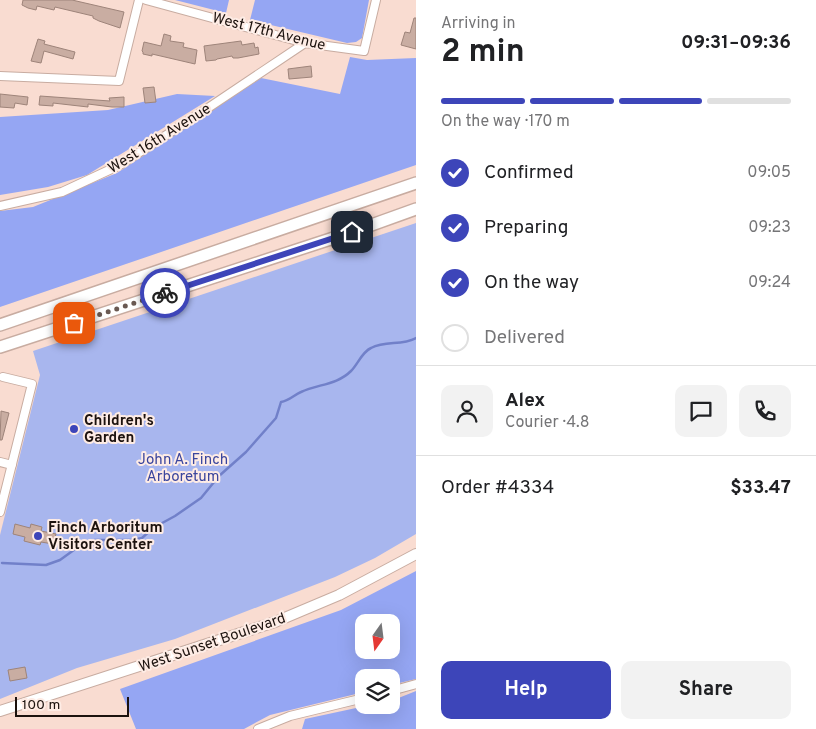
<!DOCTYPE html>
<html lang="en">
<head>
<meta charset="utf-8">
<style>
	:root { --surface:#fff; --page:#f2f2f2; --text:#202124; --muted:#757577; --line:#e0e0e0; --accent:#3d45b9 }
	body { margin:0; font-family:Overpass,sans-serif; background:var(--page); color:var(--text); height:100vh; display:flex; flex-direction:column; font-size:19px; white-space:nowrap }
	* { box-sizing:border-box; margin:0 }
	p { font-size:16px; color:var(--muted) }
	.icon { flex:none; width:28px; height:28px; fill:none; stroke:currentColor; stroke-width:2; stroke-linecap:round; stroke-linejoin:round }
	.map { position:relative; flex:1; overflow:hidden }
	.sheet { display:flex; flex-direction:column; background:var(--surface); width:400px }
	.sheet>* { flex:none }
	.needle { width:32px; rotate:194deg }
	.controls { position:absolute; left:355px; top:614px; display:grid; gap:10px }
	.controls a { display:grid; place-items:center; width:45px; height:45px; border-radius:10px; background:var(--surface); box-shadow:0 5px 20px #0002; font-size:25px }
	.scale { position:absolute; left:15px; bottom:12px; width:114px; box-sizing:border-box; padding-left:5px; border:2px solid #1c120e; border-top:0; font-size:14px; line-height:18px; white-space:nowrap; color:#1c120e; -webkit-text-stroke:4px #feece5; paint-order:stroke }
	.pin { position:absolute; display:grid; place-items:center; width:42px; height:42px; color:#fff; margin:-21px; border-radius:10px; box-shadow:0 2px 8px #0006 }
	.courier { position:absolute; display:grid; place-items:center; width:50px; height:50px; margin:-25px; border:4px solid #3d45b9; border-radius:50%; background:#fff; color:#222; box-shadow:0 1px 6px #0007 }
	.headline em { font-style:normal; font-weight:700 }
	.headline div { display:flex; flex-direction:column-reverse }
	.headline { display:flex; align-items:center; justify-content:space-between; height:85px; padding:0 25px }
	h1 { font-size:32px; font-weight:700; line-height:38px }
	.bar { display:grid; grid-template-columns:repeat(4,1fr); gap:8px 5px; align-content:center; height:60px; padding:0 25px }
	.bar i { height:6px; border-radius:4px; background:var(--line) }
	.bar .current { background:var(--accent) }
	.bar p { grid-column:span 4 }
	.line { display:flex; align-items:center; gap:12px; padding:0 25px; border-top:1px solid var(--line) }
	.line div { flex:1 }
	.round { display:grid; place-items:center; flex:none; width:52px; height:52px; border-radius:10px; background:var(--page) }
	ol { padding:0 25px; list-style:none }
	li { display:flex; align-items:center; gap:15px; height:55px }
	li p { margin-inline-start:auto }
	li .icon { padding:5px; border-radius:50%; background:var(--accent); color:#fff; stroke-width:4 }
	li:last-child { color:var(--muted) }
	li i { width:28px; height:28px; border:2px solid var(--line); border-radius:50% }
	.action { display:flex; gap:10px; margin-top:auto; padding:10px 25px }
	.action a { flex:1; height:58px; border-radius:10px; background:var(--accent); color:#fff; font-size:20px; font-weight:700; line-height:58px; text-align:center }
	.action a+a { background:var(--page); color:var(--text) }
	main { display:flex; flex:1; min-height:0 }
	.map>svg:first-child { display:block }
	.green { fill:#a8b6ee }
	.forest { fill:#95a6f3; fill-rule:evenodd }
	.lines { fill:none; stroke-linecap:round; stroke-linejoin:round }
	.stream { stroke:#7180c9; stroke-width:2.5 }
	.building { fill:#c9ada2; stroke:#9e847a }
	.minor-casing { stroke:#c8aca1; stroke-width:10 }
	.major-casing { stroke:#c8aca1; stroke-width:12 }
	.highway-casing { stroke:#c8aca1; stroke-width:14 }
	.minor { stroke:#fff; stroke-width:8 }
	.major { stroke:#fff; stroke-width:10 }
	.highway { stroke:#fff; stroke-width:11 }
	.done { stroke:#695952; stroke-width:5; stroke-dasharray:0 9 }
	.route { stroke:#3d45b9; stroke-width:6 }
	.poi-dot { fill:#3d45b9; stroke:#feece5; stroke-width:2 }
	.labels { text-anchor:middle; stroke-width:4; stroke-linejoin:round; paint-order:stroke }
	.street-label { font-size:15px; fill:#1c120e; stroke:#feece5 }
	.poi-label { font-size:15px; font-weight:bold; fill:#1c120e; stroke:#feece5; text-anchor:start }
	.park-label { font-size:15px; fill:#3a459d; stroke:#feece5 }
</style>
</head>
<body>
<main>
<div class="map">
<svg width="416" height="729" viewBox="0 0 416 729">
	<rect width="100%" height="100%" fill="#f9dcd1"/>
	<path class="green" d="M416,223v311l-41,24 -40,19 -160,62 -98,29 -77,31v-164l40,-160 -7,-24z"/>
	<path class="forest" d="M175,0h54l-3,13z
		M255,0h114l-7,38 -6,4 -9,1 -97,-23z
		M350,57l17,3 49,-2v107l-416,142v-96l33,-4 84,-34 144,-95 79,16z
		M177,94l38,2 -128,79 -39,12 -48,8v-78l108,-7z
		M416,571v108l-25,6v-7h-27v14l-94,23 -26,14h-108l-16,-40 221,-79zM364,622h27v28h-27z
		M416,691v38h-114l3,-10 65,-14h21v-4z"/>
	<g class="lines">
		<path class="stream" d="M2,563l44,2 14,-5 18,-13 17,-7h36l11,-2 11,-10 22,-12 26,-18 18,-22 27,-24 30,-34 5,-16c8,-1 13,-7 20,-10 17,-8 36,-7 50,-21 7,-7 11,-19 20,-23 15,-8 30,-2 45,-10"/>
	</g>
	<path class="building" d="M23,0h49l52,12 -4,16 -21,-7 -6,-3v-2l-38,-9 -1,3 -17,-4 -1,4 -8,-2 -6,-3z
		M414,18h2v31l-15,-4 4,-13 5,1z
		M164,34l7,2 -1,5 14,2 -1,4 14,3 -2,14 -43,-10v2l-9,-2v-2l-1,-1 2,-9 17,4z
		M38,39l7,2 -1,3 31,8 -2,7 -29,-8 -3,12 -10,-2z
		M241,41l1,4 12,-2 1,5 3,-1 1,7 -21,4h-5l-1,-2 -15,3 -1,1 -10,1 -2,-15z
		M311,66l1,11 -23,2 -1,-10z
		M154,87l2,15 -11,1 -2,-15z
		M0,94l28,3 -1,8 -12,-2 -1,5 -14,-1z
		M40,96l70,5 -1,-3 15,-1v10h-12l-24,-3v3l-35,-4v3l-14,-1z
		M1,411l8,2 -7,27h-2z
		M15,524l15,4 1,-4 11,3 -1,4 15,3 -3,10 -12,-2 -1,3 -16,-4 1,-4 -12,-3z
		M25,667l2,11 -17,3 -2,-11z"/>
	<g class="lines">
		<defs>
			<path id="minor" d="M146,0l159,43 59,8 12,-51
				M0,76l119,5 20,-81
				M0,206l62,-14 58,-27 91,-59 94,-63
				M0,462l12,3
				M0,512l32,-128 -29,-7
				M391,691l25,-7
				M258,729l32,-13 74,-18"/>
			<path id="major" d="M0,711l275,-89 64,-27 77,-41"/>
			<path id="highway" d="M0,325l416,-142
				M0,347l352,-115 64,-23"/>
		</defs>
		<use href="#minor" class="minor-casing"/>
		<use href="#major" class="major-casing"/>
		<use href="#highway" class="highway-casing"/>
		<use href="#minor" class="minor"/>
		<use href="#major" class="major"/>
		<use href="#highway" class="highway"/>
	</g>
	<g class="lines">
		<path class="done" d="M74,323l91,-30"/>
		<path class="route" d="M165,293l187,-61"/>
	</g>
	<g class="poi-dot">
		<circle cx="74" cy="429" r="5"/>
		<circle cx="38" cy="536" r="5"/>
	</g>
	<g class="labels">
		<g class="street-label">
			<text transform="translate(269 31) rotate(14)" y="5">West 17th Avenue</text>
			<text transform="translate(159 138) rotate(-32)" y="5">West 16th Avenue</text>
			<text transform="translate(212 642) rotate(-19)" y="5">West Sunset Boulevard</text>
		</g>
		<g class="poi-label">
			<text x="84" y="425">Children's<tspan x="84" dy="17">Garden</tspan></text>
			<text x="48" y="532">Finch Arboritum<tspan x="48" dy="17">Visitors Center</tspan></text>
		</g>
		<g class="park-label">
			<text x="183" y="464">John A. Finch<tspan x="183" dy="17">Arboretum</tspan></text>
		</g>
	</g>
</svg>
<div class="controls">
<a><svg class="needle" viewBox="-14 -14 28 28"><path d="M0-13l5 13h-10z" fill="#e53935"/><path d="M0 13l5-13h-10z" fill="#757577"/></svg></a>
<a><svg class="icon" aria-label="layers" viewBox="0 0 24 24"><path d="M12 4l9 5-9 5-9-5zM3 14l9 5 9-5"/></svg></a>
</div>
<div class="scale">100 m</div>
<div class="pin" style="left:74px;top:323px;background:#ea580c"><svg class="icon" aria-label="bag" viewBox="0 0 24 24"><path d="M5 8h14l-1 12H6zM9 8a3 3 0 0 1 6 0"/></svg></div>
<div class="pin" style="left:352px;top:232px;background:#1f2937"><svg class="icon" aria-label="home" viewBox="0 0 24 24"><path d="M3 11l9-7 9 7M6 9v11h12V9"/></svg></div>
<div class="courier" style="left:165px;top:293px"><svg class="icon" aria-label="bike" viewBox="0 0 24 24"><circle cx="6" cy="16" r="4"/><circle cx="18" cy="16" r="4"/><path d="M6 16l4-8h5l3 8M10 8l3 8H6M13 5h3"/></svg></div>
</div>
<section class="sheet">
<div class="headline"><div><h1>2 min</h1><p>Arriving in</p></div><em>09:31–09:36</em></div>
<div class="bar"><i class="current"></i><i class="current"></i><i class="current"></i><i></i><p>On the way · 170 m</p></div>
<ol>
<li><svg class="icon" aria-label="check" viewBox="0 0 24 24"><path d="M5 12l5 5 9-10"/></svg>Confirmed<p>09:05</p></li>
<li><svg class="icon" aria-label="check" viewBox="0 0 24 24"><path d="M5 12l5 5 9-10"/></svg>Preparing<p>09:23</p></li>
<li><svg class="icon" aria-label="check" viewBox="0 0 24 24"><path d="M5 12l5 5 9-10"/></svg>On the way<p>09:24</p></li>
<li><i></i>Delivered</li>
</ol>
<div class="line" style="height:90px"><a class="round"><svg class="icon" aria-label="person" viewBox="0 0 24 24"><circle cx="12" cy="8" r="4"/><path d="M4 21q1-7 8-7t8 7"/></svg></a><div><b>Alex</b><p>Courier · 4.8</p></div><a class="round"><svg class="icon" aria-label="chat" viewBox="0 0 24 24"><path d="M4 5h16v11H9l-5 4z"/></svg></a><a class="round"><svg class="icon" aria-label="phone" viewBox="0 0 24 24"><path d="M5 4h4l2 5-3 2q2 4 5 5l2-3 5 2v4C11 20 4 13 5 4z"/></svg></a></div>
<div class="line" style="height:65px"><div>Order #4334</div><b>$33.47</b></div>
<div class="action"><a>Help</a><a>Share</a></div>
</section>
</main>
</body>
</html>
